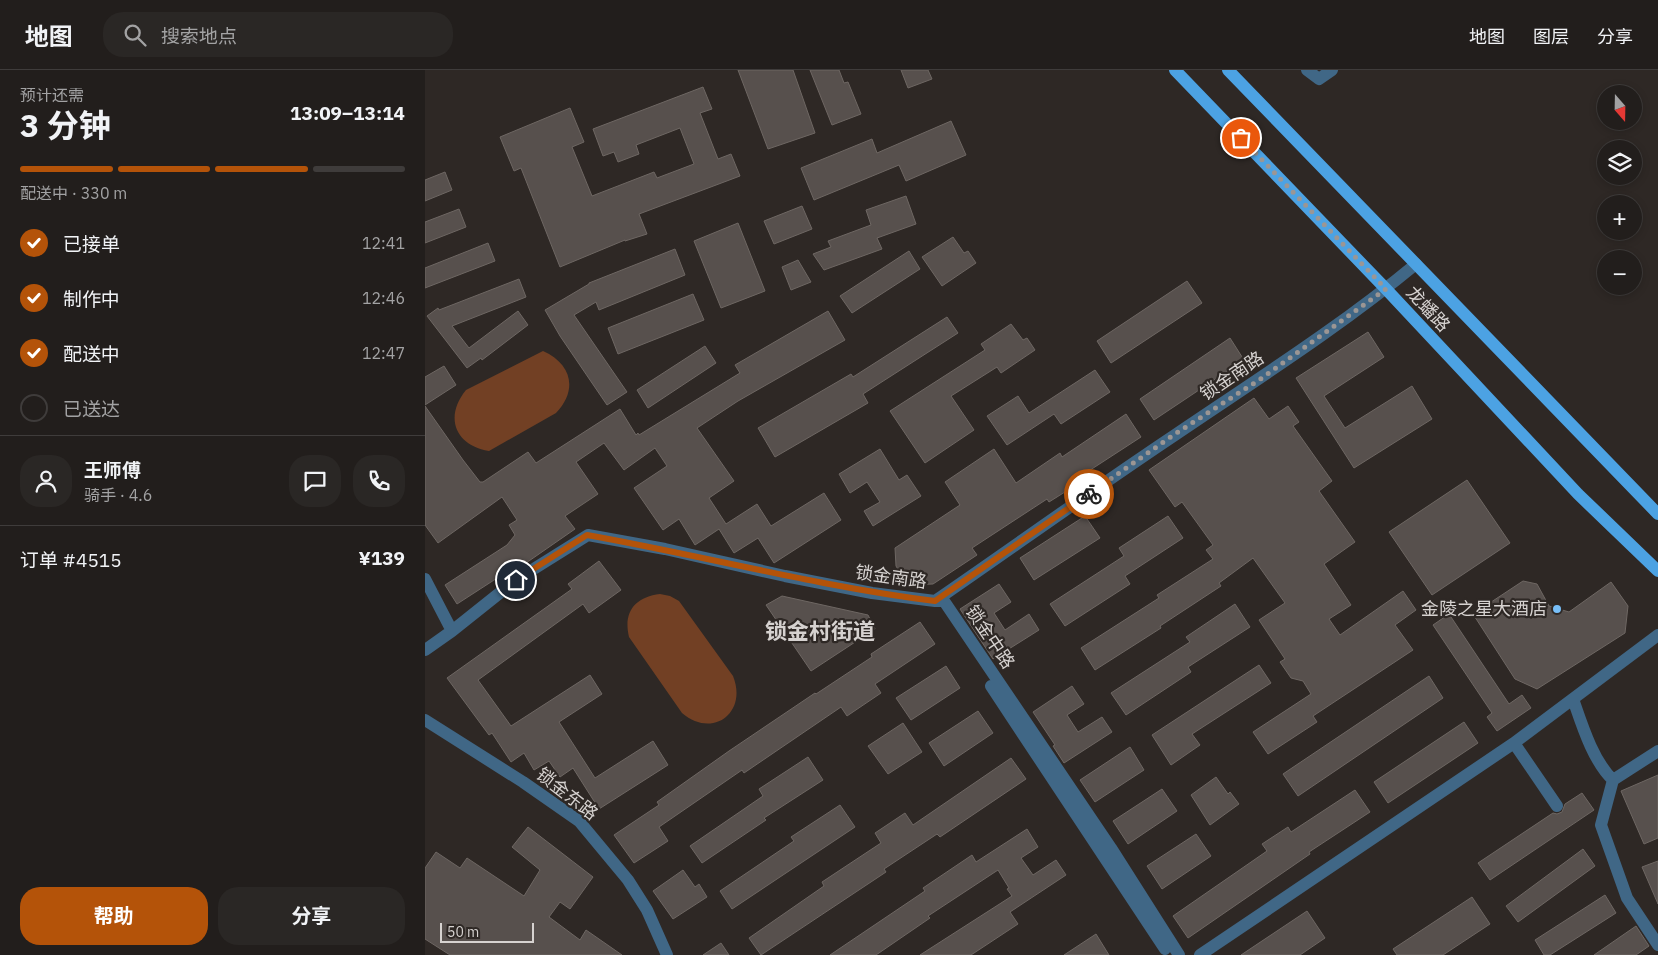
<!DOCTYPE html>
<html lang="zh">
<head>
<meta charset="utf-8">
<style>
	:root { --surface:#221e1c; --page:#2a2725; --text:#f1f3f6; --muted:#a2a2a3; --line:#3f3c3b; --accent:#b45309 }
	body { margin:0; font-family:"IBM Plex Sans","Noto Sans SC",sans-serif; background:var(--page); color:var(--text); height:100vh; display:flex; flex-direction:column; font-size:19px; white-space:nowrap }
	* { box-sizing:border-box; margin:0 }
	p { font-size:16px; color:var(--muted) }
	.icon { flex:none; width:28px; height:28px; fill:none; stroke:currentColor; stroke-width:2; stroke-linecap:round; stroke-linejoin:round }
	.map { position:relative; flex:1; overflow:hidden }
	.drawer { display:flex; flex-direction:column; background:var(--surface); width:425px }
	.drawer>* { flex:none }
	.needle { width:32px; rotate:160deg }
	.controls { position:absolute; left:1172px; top:15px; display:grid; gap:10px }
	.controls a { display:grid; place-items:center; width:45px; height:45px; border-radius:50%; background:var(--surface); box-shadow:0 2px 8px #0003,0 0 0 1px var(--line); font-size:25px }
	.scale { position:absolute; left:15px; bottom:12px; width:94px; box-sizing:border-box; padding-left:5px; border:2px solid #d6d2d0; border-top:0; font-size:14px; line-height:18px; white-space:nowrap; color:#d6d2d0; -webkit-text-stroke:4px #2e2825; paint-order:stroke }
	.pin { position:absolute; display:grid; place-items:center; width:42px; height:42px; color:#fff; margin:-21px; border:2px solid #fff; border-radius:50%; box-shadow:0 1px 5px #0007 }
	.courier { position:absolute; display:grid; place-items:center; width:50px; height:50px; margin:-25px; border:4px solid #b45309; border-radius:50%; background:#fff; color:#222; box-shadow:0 1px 6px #0007 }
	.headline em { font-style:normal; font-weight:700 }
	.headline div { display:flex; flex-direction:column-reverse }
	.headline { display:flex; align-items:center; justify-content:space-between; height:85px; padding:0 20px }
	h1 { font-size:32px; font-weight:700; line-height:38px }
	.bar { display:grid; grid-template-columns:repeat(4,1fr); gap:8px 5px; align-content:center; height:60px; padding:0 20px }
	.bar i { height:6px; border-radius:4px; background:var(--line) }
	.bar .selected { background:var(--accent) }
	.bar p { grid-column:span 4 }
	.line { display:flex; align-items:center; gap:12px; padding:0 20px; border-top:1px solid var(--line) }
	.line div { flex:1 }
	.round { display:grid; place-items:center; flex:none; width:52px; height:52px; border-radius:20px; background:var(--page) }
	ol { padding:0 20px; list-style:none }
	li { display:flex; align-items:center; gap:15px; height:55px }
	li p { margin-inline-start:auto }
	li .icon { padding:5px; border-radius:50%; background:var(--accent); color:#fff; stroke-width:4 }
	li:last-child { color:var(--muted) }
	li i { width:28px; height:28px; border:2px solid var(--line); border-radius:50% }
	.action { display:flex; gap:10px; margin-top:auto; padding:10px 20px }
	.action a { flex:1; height:58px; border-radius:20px; background:var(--accent); color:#fff; font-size:20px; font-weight:700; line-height:58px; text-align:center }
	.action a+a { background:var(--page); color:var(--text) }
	header { display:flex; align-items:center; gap:30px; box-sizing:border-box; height:70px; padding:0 25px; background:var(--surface); border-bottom:1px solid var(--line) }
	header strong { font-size:24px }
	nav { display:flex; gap:28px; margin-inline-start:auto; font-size:18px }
	.search { width:350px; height:45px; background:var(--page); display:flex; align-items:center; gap:12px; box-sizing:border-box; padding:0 18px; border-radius:20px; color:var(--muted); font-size:19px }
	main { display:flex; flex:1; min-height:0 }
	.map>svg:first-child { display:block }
	.green { fill:#724024 }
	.building { fill:#57504d; stroke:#6e6763 }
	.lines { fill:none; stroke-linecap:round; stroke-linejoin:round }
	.minor { stroke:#406786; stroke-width:12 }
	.major { stroke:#4ca2e3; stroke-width:12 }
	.done { stroke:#9b9694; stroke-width:5; stroke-dasharray:0 9 }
	.route { stroke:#b45309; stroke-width:6 }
	.poi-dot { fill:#78bff8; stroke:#2e2825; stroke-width:2 }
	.labels { text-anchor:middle; stroke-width:4.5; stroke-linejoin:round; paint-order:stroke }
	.street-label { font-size:18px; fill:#d6d2d0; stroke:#2e2825 }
	.poi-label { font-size:18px; fill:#d6d2d0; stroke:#2e2825; text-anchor:end }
	.district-label { font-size:22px; font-weight:bold; fill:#d6d2d0; stroke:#2e2825 }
</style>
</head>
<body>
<header>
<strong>地图</strong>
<div class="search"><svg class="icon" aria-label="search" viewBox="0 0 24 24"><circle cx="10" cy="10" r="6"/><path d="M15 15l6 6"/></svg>搜索地点</div>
<nav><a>地图</a><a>图层</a><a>分享</a></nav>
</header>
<main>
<section class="drawer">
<div class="headline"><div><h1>3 分钟</h1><p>预计还需</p></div><em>13:09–13:14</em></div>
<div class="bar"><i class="selected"></i><i class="selected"></i><i class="selected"></i><i></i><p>配送中 · 330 m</p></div>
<ol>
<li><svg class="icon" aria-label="check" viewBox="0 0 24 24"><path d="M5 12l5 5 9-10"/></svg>已接单<p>12:41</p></li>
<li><svg class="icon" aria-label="check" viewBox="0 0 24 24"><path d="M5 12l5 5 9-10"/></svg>制作中<p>12:46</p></li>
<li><svg class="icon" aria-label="check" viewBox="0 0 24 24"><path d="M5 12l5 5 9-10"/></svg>配送中<p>12:47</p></li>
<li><i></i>已送达</li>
</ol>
<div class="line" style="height:90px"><a class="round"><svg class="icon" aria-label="person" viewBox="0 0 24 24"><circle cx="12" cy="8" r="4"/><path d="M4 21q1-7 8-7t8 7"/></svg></a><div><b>王师傅</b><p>骑手 · 4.6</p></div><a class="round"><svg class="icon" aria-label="chat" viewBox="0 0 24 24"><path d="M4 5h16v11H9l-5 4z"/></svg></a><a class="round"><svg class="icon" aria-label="phone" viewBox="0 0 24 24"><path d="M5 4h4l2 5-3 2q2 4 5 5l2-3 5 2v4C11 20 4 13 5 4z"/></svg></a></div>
<div class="line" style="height:65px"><div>订单 #4515</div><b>¥139</b></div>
<div class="action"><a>帮助</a><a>分享</a></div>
</section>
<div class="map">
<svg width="1233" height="885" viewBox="0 0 1233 885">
	<rect width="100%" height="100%" fill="#2e2825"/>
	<path class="green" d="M118,281c29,13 35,39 13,62l-67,38c-34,-6 -45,-34 -23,-61z
		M235,524l10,2 9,5 54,75c15,37 -21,63 -51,37l-53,-76c-6,-25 6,-40 31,-43z"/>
	<path class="building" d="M313,0h55l22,63 -47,16z
		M385,0h29l5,13 4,-1 13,32 -29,11z
		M476,0h27l4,9 -24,9z
		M278,17l9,22 -12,4 18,46 13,-5 9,22 -101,38 8,20 -22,7v-1l-65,27 -39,-99 -7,3 -14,-34 70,-29 14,34 -12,5 20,49 62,-24 3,6 37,-14 -14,-36 -44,17 3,9 -21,8 -4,-10 -11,4 -10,-27z
		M526,51l15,34 -60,26 -7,-16 -85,35 -13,-32 71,-29 5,14z
		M20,102l7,18 -27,11v-21z
		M481,126l10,28 -39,14 5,11 -58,21 -11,-16 18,-7 -3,-6 43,-16 -5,-15z
		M377,136l10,23 -38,15 -10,-23z
		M34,139l7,18 -41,16v-21z
		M313,153l27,68 -44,17 -27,-67z
		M528,167l11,16 4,-2 8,12 -34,23 -20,-29z
		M63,173l7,18 -70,27v-20z
		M250,179l10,26 -86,35 -3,-8 -22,13 53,77 -20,13 -47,-69 -15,-26 44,-26v-1z
		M484,181l11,18 -68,44 -12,-17z
		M373,190l13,22 -20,8 -9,-23z
		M94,209l7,18 -74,29 17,22 49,-37 10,14 -46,35 -1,-2 -14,10 -40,-52 11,-8 1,2z
		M762,211l15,22 -91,60 -14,-22z
		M268,224l11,26 -86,34 -10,-26z
		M403,241l17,29 -107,61 -41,27 37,53 -25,17 17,26 31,-20 14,22 53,-33 17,27 -67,43 -16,-25 -24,15 -15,-24 -24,16 -16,-26 -16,11 -29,-42 33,-22 -12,-18 -31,22 -20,-27 -28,19 22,32 -33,22 10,13 -49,34 -1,-3 -68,44 -12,-19 62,-40 8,-10 -6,-10 8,-5 -15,-23 -64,46 -13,-18v-119l38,54 17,22h3l45,-30 8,11 84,-54 16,26 2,-2 1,2 101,-62 -5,-8z
		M522,247l11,16 -95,61 5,9 -93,54 -17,-29 93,-54 2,3z
		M586,254l12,16 4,-2 8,12 -34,23 -4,-6 -46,29 23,34 -49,33 -35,-52 95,-61 -4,-6z
		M943,262l16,25 -60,39 21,32 67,-42 20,33 -78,49 -58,-90z
		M805,268l14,22 -90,60 -14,-21z
		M280,276l11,17 -68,45 -11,-18z
		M19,296l12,19 -31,20v-28z
		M670,300l15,22 -49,32 -7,-10 -47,31 -20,-29 31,-20 11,17z
		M829,328l15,21 19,-13 11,16 -6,4 39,55 -13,10 36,51 -31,22 27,41 -22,14 11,16 63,-44 13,19 -21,15 18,25 -100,66 4,6 -49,32 -15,-22 58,-38 -8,-13 -12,-3 -11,-16 5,-3 -26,-39 26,-17 -32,-45 -34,25 2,3 -61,40 1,2 -66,42 -14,-22 78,-50 -2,-3 56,-36 -7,-9 7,-5 -31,-43 -7,5 -26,-37z
		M701,344l15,23 -60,39 3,4 -35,22 -2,-3 -75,49 5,7 -44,29 -26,1 -11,-19 -1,-18 65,-43 -15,-23 49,-33 22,34 44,-30 2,4z
		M455,379l19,31 8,-5 14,21 -48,30 -9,-15 16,-9 -13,-20 -17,11 -11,-19z
		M1042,410l43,63 -78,52 -43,-63z
		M660,446l15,22 -66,42 -14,-22z
		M743,446l15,22 -58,38 5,8 -65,42 -15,-22 74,-48 -5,-8z
		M174,491l22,29 -32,23 -6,-9 -105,76 33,46 79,-51 12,19 -43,28 36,56 58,-37 15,24 -69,44 -26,-41 -13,9 -11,-16 -15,9 -10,-17 -13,9 -19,-29 -3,2 -42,-57 125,-89 -4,-5z
		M1098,511l14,3 12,22 20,6 42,-30 17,24 -3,27 -88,56 -22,-10 -42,-65z
		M574,514l12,18 -17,11 11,17 24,-16 10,16 -46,29 -33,-50z
		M357,526l86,19 7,14 -64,42 -45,-66z
		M810,534l15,23 -62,40 3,5 -65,43 -15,-22 79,-51 -4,-5z
		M1024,544l60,90 13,-9 9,13 -34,23 -10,-14 5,-4 -59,-88z
		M495,552l15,22 -60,40 6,9 -34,23 -6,-9 -97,66 -2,-3 -83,57 9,14 -34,22 -20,-28 45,-30 -2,-3 72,-51 86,-58 1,1 56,-37 -1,-3z
		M834,595l12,18 -79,51 8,11 -29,20 -19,-30z
		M521,596l14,22 -49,32 -15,-22z
		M1004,606l14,22 -145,98 -15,-22z
		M647,616l12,18 -17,11 11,17 24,-15 10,15 -48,31 -11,-17 2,-1 -22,-33z
		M553,641l15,22 -49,33 -15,-23z
		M1039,652l14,21 -90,60 -14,-21z
		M478,653l19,29 -34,22 -20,-28z
		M705,677l14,23 -49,32 -15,-22z
		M383,687l15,23 -59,38 2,2 -64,43 -12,-17 73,-50 -4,-7z
		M586,688l15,21 -86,58 -3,-3 -53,35 2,3 -125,83 -12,-17 75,-52 -2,-4 59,-39 -6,-10 30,-20 8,12z
		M1233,705v63l-14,6 -23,-53z
		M791,707l12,17 2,-2 9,12 -29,21 -19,-30z
		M737,719l15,22 -49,33 -15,-23z
		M930,720l15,22 -61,40 1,2 -122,84 -15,-22 94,-65 -5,-7 26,-17 3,5z
		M1157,723l12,17 -104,70 -12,-17 75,-50 4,1 5,-2 3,-8z
		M415,735l15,22 -123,82 -12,-18 74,-50 -3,-4z
		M103,757l65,50 -23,32 -10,-7 -11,15 31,23 6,-10 36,25h-172l-25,-16v-71l11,-16 24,16 7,-10 57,38 16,-26 -28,-23z
		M602,759l11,18 -17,11 12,17 23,-15 10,15 -56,37 8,12 -47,31h-51l92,-59 -5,-7 2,-1 -11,-18 -70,46 2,2 -54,37h-46l95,-64 -2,-3 49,-33 4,7z
		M771,764l15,22 -49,33 -15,-23z
		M1158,779l12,17 -77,56 -12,-16z
		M1233,791v43l-16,-37z
		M258,800l12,17 4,-3 8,13 -34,22 -20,-28z
		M1180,825l11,18 -66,42h-6l-9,-15z
		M1047,827l18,27 -47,31h-46l-4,-6z
		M882,841l18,27 -25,17h-59z
		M1211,856l13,20 -13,9h-42z
		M671,864l13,21h-45z
		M296,873l8,12h-26z"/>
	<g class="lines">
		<path class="minor" d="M882,0l12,9 13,-9
			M0,509l27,52
			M510,531h9l167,247 68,107
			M0,580l27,-19 64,-51 72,-45 77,14 120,27 87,17 63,8c80,-55 159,-112 240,-166 81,-55 165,-108 241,-171
			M566,616l174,263
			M1148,629c9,26 20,62 40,81l45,-29
			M0,650l98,62 56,39 49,59 19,30 20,45
			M1089,673l43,63
			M1188,710l-12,45 26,73 31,47
			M775,885l314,-212 144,-108"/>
		<path class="major" d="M750,0l211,219 192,205 80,77
			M803,0l430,444"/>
	</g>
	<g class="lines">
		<path class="done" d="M664,424l86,-60 84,-54 127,-91 -145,-151"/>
		<path class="route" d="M91,510l71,-45c117,21 230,51 348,66l154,-107"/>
	</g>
	<circle class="poi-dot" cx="1132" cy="539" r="5"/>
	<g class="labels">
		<g class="street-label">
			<text transform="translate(1003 239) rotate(47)" y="6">龙蟠路</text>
			<text transform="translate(807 306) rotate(-34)" y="6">锁金南路</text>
			<text transform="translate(466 507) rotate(8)" y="6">锁金南路</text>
			<text transform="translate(565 567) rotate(56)" y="6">锁金中路</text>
			<text transform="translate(142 724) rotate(38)" y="6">锁金东路</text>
		</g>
		<g class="poi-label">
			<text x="1122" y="545">金陵之星大酒店</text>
		</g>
		<g class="district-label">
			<text x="395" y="569">锁金村街道</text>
		</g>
	</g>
</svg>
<div class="controls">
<a><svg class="needle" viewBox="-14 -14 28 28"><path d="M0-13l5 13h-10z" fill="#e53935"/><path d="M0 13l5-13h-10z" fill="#a2a2a3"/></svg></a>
<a><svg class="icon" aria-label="layers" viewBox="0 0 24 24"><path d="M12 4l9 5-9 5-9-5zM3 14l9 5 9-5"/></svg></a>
<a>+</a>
<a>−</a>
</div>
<div class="scale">50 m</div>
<div class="pin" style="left:816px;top:68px;background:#ea580c"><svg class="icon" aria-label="bag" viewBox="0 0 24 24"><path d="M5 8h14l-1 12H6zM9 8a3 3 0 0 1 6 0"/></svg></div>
<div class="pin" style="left:91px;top:510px;background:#1f2937"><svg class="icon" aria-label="home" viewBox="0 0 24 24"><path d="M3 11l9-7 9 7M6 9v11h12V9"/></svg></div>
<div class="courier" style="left:664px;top:424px"><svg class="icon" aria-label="bike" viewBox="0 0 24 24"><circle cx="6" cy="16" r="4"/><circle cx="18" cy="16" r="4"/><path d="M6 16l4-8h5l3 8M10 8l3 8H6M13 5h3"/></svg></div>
</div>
</main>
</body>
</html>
